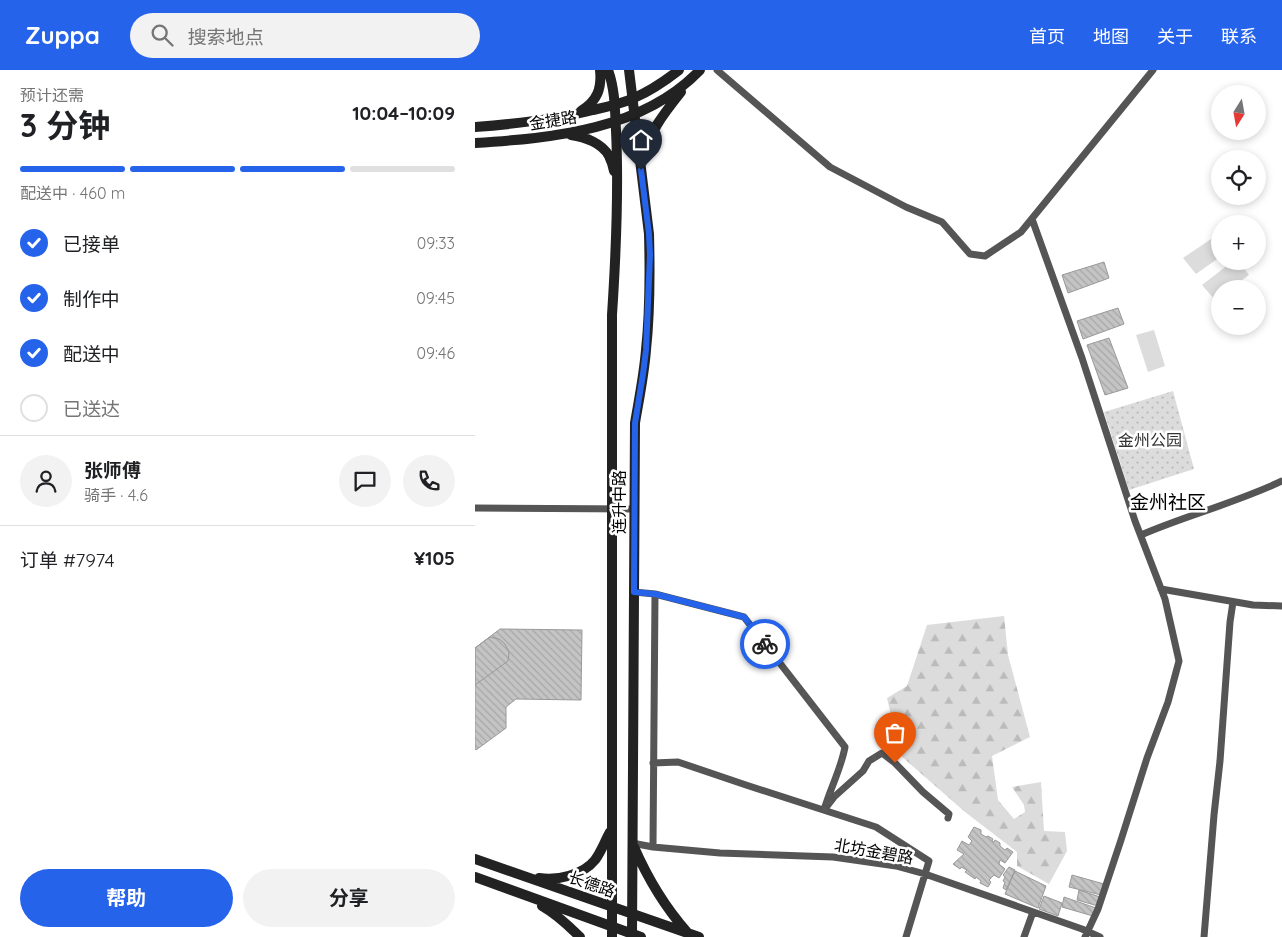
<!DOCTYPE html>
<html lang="zh">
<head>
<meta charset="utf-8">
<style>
	:root { --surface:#fff; --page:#f2f2f2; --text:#202124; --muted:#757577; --line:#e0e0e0; --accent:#2563eb }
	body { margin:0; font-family:Quicksand,"Noto Sans SC",sans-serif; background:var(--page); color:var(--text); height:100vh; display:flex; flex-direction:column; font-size:19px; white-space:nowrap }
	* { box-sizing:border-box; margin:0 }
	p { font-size:16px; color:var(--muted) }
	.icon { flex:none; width:28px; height:28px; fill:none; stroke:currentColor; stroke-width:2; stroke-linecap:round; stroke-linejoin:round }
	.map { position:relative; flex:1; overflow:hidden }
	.sheet { display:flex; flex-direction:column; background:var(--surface); width:475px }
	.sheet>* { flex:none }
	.needle { width:32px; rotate:191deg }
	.controls { position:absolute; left:736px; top:15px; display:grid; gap:10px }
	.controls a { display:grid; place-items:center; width:55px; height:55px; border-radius:50%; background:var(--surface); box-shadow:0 2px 8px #0003; font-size:25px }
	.pin { position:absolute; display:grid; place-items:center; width:42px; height:42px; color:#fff; margin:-51px -21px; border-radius:50% 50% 50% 0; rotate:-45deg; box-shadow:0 0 5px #0007 }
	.pin .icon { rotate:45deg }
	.courier { position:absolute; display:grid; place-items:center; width:50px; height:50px; margin:-25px; border:4px solid #2563eb; border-radius:50%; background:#fff; color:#222; box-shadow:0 1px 6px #0007 }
	.summary em { font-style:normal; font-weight:700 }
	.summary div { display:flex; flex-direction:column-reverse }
	.summary { display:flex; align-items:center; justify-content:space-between; height:85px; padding:0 20px }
	h1 { font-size:32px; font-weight:700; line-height:38px }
	.bar { display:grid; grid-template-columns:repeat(4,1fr); gap:8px 5px; align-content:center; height:60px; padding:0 20px }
	.bar i { height:6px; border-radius:4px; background:var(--line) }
	.bar .selected { background:var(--accent) }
	.bar p { grid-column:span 4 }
	.line { display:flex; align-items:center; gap:12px; padding:0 20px; border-top:1px solid var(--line) }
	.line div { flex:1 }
	.round { display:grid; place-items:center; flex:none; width:52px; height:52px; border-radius:26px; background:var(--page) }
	ol { padding:0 20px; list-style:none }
	li { display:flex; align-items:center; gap:15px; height:55px }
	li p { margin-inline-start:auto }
	li .icon { padding:5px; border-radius:50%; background:var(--accent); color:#fff; stroke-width:4 }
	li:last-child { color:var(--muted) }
	li i { width:28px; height:28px; border:2px solid var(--line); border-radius:50% }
	.cta { display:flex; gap:10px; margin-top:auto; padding:10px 20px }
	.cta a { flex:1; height:58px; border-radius:30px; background:var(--accent); color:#fff; font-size:20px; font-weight:700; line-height:58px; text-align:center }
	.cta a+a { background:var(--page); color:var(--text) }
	header { display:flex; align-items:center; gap:30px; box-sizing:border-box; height:70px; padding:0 25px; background:var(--accent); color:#fff }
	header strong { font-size:24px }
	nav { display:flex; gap:28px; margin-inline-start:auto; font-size:18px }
	.search { width:350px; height:45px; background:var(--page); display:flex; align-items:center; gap:12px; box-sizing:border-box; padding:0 18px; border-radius:28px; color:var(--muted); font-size:19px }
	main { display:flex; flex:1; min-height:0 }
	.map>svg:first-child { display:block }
	.forest { fill:url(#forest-firs) }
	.park { fill:url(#park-dots) }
	.garden { fill:#dcdcdc }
	.building { fill:url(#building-back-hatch); stroke:#999 }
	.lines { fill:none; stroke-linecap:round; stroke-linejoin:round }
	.street { stroke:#555; stroke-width:7 }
	.secondary { stroke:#222; stroke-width:10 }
	.done { stroke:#595959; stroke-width:5; stroke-dasharray:0 9 }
	.route { stroke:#2563eb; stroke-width:6 }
	.labels { text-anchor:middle; stroke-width:5; stroke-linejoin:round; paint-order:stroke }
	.street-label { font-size:16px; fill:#000; stroke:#fff }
	.park-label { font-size:16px; fill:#333; stroke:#fff }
	.quarter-label { font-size:19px; fill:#000; stroke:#fff }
</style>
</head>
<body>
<header>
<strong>Zuppa</strong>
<div class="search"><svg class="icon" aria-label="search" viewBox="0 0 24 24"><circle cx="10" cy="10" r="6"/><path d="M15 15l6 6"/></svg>搜索地点</div>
<nav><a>首页</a><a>地图</a><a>关于</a><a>联系</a></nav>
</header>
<main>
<section class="sheet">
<div class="summary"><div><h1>3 分钟</h1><p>预计还需</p></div><em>10:04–10:09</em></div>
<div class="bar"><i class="selected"></i><i class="selected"></i><i class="selected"></i><i></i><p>配送中 · 460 m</p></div>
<ol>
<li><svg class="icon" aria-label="check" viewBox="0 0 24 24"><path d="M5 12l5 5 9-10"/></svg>已接单<p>09:33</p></li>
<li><svg class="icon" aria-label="check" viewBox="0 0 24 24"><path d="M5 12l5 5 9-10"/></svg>制作中<p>09:45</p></li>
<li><svg class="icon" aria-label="check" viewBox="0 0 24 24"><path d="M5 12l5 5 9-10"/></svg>配送中<p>09:46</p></li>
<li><i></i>已送达</li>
</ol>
<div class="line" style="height:90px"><a class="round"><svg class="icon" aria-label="person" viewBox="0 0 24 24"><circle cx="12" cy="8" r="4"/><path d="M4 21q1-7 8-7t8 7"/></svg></a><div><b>张师傅</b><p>骑手 · 4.6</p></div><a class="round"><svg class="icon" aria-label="chat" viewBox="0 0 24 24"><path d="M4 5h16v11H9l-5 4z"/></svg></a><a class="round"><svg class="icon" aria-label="phone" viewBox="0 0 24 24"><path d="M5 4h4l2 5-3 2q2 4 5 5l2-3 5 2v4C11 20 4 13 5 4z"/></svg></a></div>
<div class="line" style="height:65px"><div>订单 #7974</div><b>¥105</b></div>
<div class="cta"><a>帮助</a><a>分享</a></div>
</section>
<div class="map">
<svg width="807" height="867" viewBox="0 0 807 867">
	<defs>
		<pattern id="forest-firs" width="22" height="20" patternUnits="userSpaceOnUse" patternTransform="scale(1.25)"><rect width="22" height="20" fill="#dcdcdc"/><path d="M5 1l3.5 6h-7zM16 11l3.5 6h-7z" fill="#bbb"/></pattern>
		<pattern id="park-dots" width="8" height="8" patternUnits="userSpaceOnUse" patternTransform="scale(1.25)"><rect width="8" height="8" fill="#dcdcdc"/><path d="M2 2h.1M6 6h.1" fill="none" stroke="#bbb" stroke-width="1.8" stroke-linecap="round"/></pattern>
		<pattern id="building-back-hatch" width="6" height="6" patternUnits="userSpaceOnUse" patternTransform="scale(1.25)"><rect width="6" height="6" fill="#c4c4c4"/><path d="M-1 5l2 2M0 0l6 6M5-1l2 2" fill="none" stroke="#a7a7a7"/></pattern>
	</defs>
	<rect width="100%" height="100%" fill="#fff"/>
	<path class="forest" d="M529,546l4,39 22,82 -38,19 6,44 16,19 11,-7 -1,-7 -12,-18 29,-5 3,49 21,1 2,19 -18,33 -32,-18v-14l-52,-40 -65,-57 -13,-57 20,-12 20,-61z"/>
	<path class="park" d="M698,321l21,78 -65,21 -25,-78z"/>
	<path class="garden" d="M742,165l3,5v17l-24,17 -13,-16z
		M758,191h6l10,14 -19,14h-10v7l-5,4 -13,-15z
		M679,260l11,36 -17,6 -12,-37z"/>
	<path class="building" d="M629,192l5,16 -41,15 -6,-18z
		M643,238l6,16 -41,15 -6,-18z
		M634,268l19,50 -23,7 -18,-50z
		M25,559l82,1 -1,70 -65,-1 -10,8v21l-30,22 -1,-1v-101z
		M15,567l9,2 6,5 4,8 -1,9 -33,24v-37z
		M499,757l7,3v4l5,3 2,-1 5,3 -1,2 2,1 1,-2 5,3v3l5,4 2,-2 6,4 -8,11 -5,-3 -1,4 6,5 -6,9 -5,-3 -5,5 2,2 -3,5 -8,-4 1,-2 -5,-4 -1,2 -10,-7 2,-2 -6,-3 -1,2 -7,-5 11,-10 -7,-4 5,-9 7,4 3,-4 -4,-4z
		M534,797l6,3 -9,20 -3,-2 2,-6 -2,-1 2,-4 -2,-2z
		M540,801l31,15 -8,22 -33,-14z
		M597,805l32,9 -3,11 -32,-8z
		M604,820l21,7 -2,9 -21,-6z
		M569,826l18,7 -4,13 -19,-7z
		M589,827l32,11 -3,8 -31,-9z"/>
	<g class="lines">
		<path class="street" d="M242,0l113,97 76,40 36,15 28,32 15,2 36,-24 132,-162
			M557,149l50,139 53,163 30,78 14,62 -11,41 -21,56 -26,82 -23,69 -13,28
			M0,438l159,1
			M666,465c46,-20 95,-32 141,-54
			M686,519l92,16 29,1
			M159,522l21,2 89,23 101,130c-4,22 -15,42 -21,63
			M178,693l25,-1 68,23 130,42 53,34 -23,76
			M352,736l7,-9 29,-26 6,-10 13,-8 13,10 28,29 26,22 -1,4
			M157,773l21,4 67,6 113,4 63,9 29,8 157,55 18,8
			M178,777l2,-253
			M549,867l9,-25
			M729,867l10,-122 6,-54 10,-139 3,-20"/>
		<path class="secondary" d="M133,0c7,19 7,40 8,61 3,61 0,123 -4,184v622
			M154,0l20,164c1,37 1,79 -3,116 -2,25 -7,49 -11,73l-3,514
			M106,41c16,-10 21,-22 19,-41
			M0,57c40,-3 79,-7 118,-17 14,-3 28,-6 41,-12 16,-7 31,-17 45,-28
			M96,65c14,2 31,8 38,21 2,4 4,10 5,15
			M0,73c78,-5 168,-13 225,-73
			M167,92c4,-26 23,-50 39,-70
			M159,777c14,32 30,59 53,85
			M0,789l224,78
			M0,807l166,60
			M64,808c18,3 44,-3 56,-18 6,-8 10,-19 15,-28
			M67,836c14,8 26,19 38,31"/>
	</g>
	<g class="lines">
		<path class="done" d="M290,574l80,103c-4,22 -15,42 -21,63l10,-13 29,-26 6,-10 13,-8 13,10"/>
		<path class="route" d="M166,100l8,64 1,21 -4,95 -3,24 -8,49 -1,169 21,2 89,23 21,27"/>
	</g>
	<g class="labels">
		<g class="street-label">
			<text transform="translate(78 50) rotate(-9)" y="6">金捷路</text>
			<text transform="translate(144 432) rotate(-90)" y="6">连升中路</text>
			<text transform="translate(399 781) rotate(10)" y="6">北坊金碧路</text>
			<text transform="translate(117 814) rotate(19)" y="6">长德路</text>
		</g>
		<g class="park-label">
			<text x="675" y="376">金州公园</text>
		</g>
		<g class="quarter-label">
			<text x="693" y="439">金州社区</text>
		</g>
	</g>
</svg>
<div class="controls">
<a><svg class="needle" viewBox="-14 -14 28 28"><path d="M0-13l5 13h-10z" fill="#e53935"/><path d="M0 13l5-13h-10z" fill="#757577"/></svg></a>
<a><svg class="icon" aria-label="locate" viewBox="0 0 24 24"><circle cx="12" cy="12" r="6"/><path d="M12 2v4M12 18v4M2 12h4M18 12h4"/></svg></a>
<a>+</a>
<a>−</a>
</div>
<div class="pin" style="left:420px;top:693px;background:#ea580c"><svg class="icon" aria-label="bag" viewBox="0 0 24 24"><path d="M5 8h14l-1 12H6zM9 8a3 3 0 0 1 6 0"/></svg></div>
<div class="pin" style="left:166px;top:100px;background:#1f2937"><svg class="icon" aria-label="home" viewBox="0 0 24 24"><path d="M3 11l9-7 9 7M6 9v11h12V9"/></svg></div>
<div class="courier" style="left:290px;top:574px"><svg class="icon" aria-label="bike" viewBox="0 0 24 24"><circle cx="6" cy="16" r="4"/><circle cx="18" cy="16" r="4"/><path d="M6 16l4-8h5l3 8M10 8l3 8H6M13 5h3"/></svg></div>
</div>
</main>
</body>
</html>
